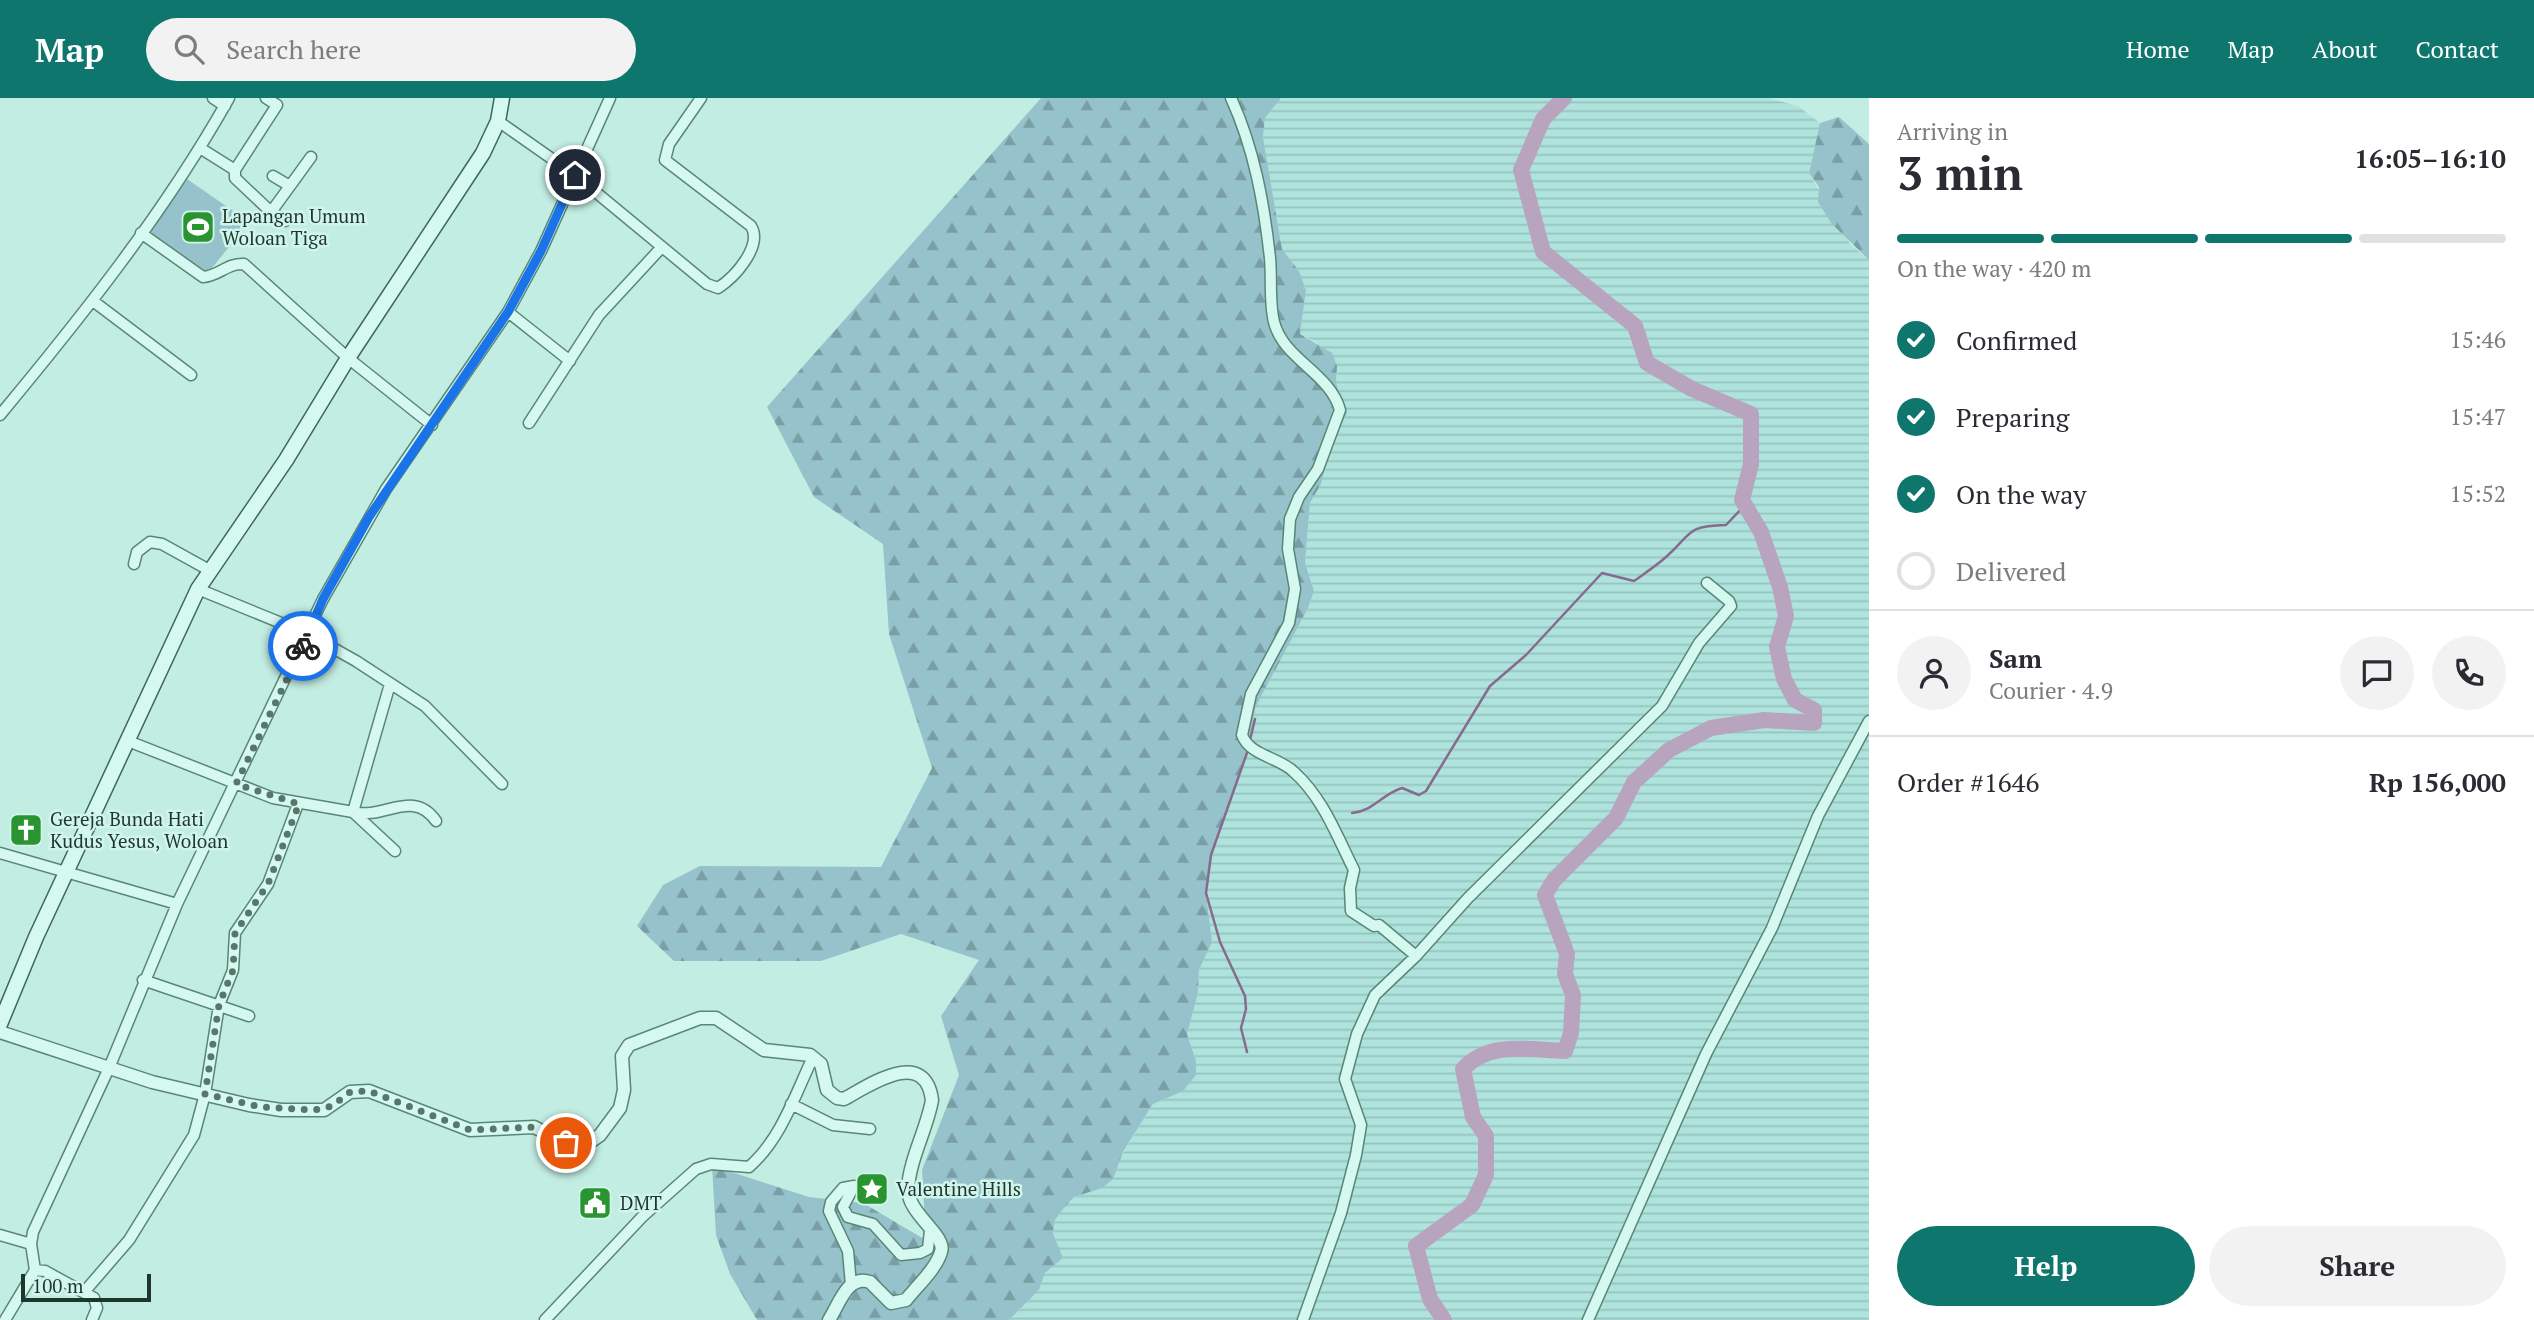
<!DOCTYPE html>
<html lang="en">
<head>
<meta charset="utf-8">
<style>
	:root { --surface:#fff; --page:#f2f2f3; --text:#2b2b33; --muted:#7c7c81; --line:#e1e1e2; --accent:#0f766e }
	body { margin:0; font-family:"PT Serif",serif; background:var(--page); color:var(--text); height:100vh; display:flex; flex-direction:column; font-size:26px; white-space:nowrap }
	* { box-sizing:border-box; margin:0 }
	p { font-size:23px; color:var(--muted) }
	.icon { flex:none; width:38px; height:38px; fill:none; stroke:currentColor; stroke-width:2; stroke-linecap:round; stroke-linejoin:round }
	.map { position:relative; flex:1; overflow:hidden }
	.side { display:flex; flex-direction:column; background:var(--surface); width:665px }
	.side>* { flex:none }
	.scale { position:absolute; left:21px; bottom:18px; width:130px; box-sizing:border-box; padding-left:7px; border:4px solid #1d372b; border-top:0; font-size:19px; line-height:24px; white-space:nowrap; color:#1d372b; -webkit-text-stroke:5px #d1f5ed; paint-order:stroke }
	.pin { position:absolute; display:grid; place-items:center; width:60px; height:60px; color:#fff; margin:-30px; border:4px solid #fff; border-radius:50%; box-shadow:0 2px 7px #0007 }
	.courier { position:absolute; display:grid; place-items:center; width:70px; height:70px; margin:-35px; border:5px solid #1a73e8; border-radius:50%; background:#fff; color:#222; box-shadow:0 2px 9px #0007 }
	.summary em { font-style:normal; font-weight:700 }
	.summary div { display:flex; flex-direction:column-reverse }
	.summary { display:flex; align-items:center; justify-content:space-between; height:119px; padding:0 28px }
	h1 { font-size:46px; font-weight:700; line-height:52px }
	.bar { display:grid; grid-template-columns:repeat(4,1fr); gap:10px 7px; align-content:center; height:84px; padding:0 28px }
	.bar i { height:9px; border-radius:5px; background:var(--line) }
	.bar .active { background:var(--accent) }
	.bar p { grid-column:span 4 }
	.line { display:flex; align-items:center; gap:18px; padding:0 28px; border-top:2px solid var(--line) }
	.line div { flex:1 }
	.round { display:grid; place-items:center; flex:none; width:74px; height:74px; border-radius:37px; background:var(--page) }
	ol { padding:0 28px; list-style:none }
	li { display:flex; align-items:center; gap:21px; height:77px }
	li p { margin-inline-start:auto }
	li .icon { padding:7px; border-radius:50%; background:var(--accent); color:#fff; stroke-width:4 }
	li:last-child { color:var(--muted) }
	li i { width:38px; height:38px; border:4px solid var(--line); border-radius:50% }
	.action { display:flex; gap:14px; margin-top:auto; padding:14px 28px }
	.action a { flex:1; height:80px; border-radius:42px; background:var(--accent); color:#fff; font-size:28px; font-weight:700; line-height:80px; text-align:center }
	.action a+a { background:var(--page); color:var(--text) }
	header { display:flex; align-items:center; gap:42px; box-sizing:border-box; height:98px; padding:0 35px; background:var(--accent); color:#fff }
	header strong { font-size:33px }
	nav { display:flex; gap:38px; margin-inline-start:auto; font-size:24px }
	.search { width:490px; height:63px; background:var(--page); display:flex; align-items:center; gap:18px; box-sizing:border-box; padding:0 24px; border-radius:38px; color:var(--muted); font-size:26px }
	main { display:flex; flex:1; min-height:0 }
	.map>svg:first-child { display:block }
	.farmland { fill:url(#farmland-rules) }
	.grass { fill:#96c2cb }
	.forest { fill:url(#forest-firs) }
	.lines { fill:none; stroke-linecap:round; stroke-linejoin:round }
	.stream { stroke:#876b8e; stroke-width:2.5 }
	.river { stroke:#b9a4c0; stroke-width:16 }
	.minor-casing { stroke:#598774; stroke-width:13 }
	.tertiary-casing { stroke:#598774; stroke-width:15 }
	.secondary-casing { stroke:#3d6855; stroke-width:17 }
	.minor { stroke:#d5f8f0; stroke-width:10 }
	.tertiary { stroke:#d5f8f0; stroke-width:12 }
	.secondary { stroke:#d5f8f0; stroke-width:14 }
	.done { stroke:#57776b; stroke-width:7; stroke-dasharray:0 12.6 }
	.route { stroke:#1a73e8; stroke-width:9 }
	.labels { text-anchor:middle; stroke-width:5; stroke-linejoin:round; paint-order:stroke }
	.poi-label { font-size:19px; fill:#1d372b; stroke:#d1f5ed; text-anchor:start }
</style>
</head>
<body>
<header>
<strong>Map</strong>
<div class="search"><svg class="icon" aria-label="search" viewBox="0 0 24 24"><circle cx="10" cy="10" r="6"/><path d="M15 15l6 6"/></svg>Search here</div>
<nav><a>Home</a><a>Map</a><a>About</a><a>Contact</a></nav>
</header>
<main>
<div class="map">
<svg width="1869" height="1222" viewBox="0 0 1869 1222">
	<defs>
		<pattern id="farmland-rules" width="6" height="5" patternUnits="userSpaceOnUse" patternTransform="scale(1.75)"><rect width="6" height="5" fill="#afe3dd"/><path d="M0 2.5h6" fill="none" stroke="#96c3be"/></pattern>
		<pattern id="forest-firs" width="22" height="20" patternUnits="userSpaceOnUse" patternTransform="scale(1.75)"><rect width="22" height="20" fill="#96c2cb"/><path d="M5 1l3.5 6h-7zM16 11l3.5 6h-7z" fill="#7a9ea5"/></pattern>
	</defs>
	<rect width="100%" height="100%" fill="#c2ede3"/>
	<path class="farmland" d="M1281,0h488l29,8 22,17 -11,50 41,71 19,16v1060h-860l30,-30 6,-17 18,-15 -10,-25 2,-13 8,-11 11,-12 28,-9 51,-84 30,-13 13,-30 -9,-27 11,-41 1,-23 13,-28 -6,-49 5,-38 30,-83 10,-35 3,-29 54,-100 6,-17 -9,-28 5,-60 11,-19 11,-41 15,-30 -11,-30 1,-17 -21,-24 -16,-8 6,-44 -7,-19 -17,-22 -19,-112 2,-19z"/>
	<path class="grass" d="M187,81l62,43 -41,51 -61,-42z"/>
	<path class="forest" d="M1041,0h240l-16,20 -2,19 19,112 17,22 7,19 -6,44 32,19 5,13 -1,17 11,30 -15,30 -11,41 -11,19 -5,60 9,28 -6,17 -53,100 -4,29 -10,35 -30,83 -5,38 6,49 -13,28 -1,23 -11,41 9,27v14l-13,16 -30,13 -30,48 -10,27 -11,9 -28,9 -11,12 -8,11 -2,13 10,25 -18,15 -6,17 -30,30h-252l-27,-46 -14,-39 -4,-69 97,31 54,6 83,49 -21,-31 -3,-51 37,-95 -18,-59 38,-56 -78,-26 -80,27h-147l-37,-35 26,-41 37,-19 181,1 51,-99 -43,-134 -6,-90 -69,-47 -47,-90z
		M1839,19l30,27v116l-37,-36 -14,-22 1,-15 -10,-14 11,-50z"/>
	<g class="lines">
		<path class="stream" d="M1250,642l5,-21
			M1352,715c22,-2 30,-19 50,-25l17,7 7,-4 64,-105 36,-31 76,-82 32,8c11,-8 22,-15 32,-24 27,-24 19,-31 60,-32l19,-20
			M1247,954l-6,-24 5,-19 -1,-13 -25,-54 -14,-49 5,-38 37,-105"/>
		<path class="river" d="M1444,1222l-14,-21 -14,-53 56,-41 14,-30v-39l-13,-19 -10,-48c27,-29 66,-19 102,-18l6,-18 2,-38 -8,-21 2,-20 -22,-59 9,-15 62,-62 18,-36 35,-32 42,-22 53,-8 50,3v-13l-19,-10 -11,-21 -7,-32 9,-31 -6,-29 -19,-55 -19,-32 9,-36v-50l-59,-25 -45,-26 -12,-37 -92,-74 -22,-82 22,-51 21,-21"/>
		<defs>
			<path id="minor" d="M213,0l12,8
				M266,0l11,7 -42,65v8l36,34 19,-26 -17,-10
				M1231,0c23,50 33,105 39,160 2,21 -1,44 4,64 9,37 56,51 66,88l-22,59 -19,28 -9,22 -2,30 7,40 -6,34 -38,71 -9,41c8,21 37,22 52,37 29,26 43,64 60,98l-4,18 1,23 23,15 5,-1 37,31
				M498,23l77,54 132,109 11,4c17,-11 45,-42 33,-62l-86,-66 4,-16 32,-46
				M200,50l35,22
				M290,88l21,-29
				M271,114l14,9
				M141,135l62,44c16,-1 24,-14 41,-13l104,94 84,67
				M93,203l98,74
				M508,214l62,49
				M0,317c83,-100 165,-203 229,-317
				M529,325l70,-108 62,-67
				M134,466l3,-12 13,-10 12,2 47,26
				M198,491l110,45 48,27 69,45 77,78
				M390,586l-37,128c31,8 60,-24 83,9
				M128,643l145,57 80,14 42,39
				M0,755l177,51
				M143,882l106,36
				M791,1006l42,21 37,4
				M0,1137l31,9
				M35,1172l10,1 49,27 3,10 -5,12
				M851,1187l-3,-34 -19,-40 2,-9 12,-14 11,-2 -11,21 5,10 25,7 28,31 19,-2 8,-4 2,-19
				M85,1193l44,-51 65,-105 11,-41 14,-89 14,-35 2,-37 33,-49 30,-80
				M5,1222l30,-50 -4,-26 2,-12 76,-164 68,-164 146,-305 63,-110 122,-177 33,-61 69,-153
				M545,1222l97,-103 54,-48 15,-5 38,3c32,-28 46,-72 64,-110
				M1303,1222l38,-107 15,-58 5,-30 -16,-46 12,-45 18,-39 41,-39 52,-58 194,-192 37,-63 32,-37 -2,-5 -22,-18
				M1588,1222l118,-266 66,-126 46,-112 51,-95"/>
			<path id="tertiary" d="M0,934l152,50 97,23 32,5h43l26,-18 19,-1 101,39 64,-3 32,16 17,4 17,-12 20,-27 4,-18 -2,-34 7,-11 71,-27h16l48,32 46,5 11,9 6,26 10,8 7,1c24,-13 81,-53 88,1 -5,29 -22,58 -24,88 -1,26 39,47 33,64 -5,17 -24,34 -35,48l-15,3 -21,-21c-23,-8 -31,23 -41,38"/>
			<path id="secondary" d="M0,926l36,-87 162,-348 88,-129 62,-102 135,-205 15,-32 4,-23"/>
		</defs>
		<use href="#minor" class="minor-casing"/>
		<use href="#tertiary" class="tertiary-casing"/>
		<use href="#secondary" class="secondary-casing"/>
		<use href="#minor" class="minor"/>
		<use href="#tertiary" class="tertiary"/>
		<use href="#secondary" class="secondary"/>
	</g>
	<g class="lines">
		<path class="done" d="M303,548l-67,138 63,20 -31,80 -33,49 -2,37 -14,35 -14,89 56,13 54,3 17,-4 18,-14 19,-1 101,39 64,-3 32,16"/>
		<path class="route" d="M303,548l20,-47 46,-82 139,-205 33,-61 34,-76"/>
	</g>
	<defs>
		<symbol id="stadium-square" viewBox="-11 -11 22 22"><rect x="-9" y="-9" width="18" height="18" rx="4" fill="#2a9530" stroke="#d1f5ed"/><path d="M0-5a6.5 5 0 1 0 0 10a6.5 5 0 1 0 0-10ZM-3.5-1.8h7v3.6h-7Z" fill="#fff"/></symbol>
		<symbol id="church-square" viewBox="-11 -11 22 22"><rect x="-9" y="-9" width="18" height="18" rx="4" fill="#2a9530" stroke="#d1f5ed"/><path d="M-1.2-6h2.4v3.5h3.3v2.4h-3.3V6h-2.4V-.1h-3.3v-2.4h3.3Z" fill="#fff"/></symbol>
		<symbol id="sight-square" viewBox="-11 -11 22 22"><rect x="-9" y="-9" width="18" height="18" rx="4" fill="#2a9530" stroke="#d1f5ed"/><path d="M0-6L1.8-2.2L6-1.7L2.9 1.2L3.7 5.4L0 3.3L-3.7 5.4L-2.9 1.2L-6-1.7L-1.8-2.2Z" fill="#fff"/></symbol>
		<symbol id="civic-square" viewBox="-11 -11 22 22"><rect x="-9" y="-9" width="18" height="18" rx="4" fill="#2a9530" stroke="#d1f5ed"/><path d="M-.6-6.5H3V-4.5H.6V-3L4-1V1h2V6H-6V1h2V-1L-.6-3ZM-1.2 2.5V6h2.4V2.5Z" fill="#fff"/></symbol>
	</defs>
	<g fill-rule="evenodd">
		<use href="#stadium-square" x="179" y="110" width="38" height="38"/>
		<use href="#church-square" x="7" y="713" width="38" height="38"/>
		<use href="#sight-square" x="853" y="1072" width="38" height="38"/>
		<use href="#civic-square" x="576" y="1086" width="38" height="38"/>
	</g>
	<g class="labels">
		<g class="poi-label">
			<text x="222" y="125">Lapangan Umum<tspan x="222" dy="22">Woloan Tiga</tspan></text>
			<text x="50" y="728">Gereja Bunda Hati<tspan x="50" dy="22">Kudus Yesus, Woloan</tspan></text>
			<text x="896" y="1098">Valentine Hills</text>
			<text x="620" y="1112">DMT</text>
		</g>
	</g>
</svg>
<div class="scale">100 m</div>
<div class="pin" style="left:566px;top:1045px;background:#ea580c"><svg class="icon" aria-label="bag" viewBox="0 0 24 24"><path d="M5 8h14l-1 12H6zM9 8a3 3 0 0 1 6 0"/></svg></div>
<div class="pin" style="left:575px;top:77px;background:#1f2937"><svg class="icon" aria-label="home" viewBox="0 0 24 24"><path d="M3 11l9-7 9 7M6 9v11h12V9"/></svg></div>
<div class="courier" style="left:303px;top:548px"><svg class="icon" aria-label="bike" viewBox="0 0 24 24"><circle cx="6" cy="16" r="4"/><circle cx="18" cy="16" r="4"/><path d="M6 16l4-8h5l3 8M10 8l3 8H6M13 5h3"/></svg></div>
</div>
<section class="side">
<div class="summary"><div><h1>3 min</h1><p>Arriving in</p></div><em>16:05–16:10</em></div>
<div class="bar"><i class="active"></i><i class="active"></i><i class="active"></i><i></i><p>On the way · 420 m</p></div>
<ol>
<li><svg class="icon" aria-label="check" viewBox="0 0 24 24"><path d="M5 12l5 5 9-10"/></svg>Confirmed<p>15:46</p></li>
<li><svg class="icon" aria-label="check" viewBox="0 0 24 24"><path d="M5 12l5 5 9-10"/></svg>Preparing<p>15:47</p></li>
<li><svg class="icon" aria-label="check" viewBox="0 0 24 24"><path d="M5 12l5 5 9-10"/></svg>On the way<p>15:52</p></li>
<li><i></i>Delivered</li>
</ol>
<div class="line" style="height:126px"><a class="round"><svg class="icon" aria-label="person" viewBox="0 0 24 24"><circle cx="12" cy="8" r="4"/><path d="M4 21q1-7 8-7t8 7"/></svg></a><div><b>Sam</b><p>Courier · 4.9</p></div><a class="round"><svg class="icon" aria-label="chat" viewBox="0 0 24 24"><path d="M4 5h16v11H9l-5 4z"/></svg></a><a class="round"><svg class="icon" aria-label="phone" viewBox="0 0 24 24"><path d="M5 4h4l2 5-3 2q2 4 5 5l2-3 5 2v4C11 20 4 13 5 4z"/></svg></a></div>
<div class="line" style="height:91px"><div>Order #1646</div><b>Rp 156,000</b></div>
<div class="action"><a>Help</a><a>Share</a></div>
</section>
</main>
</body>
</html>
